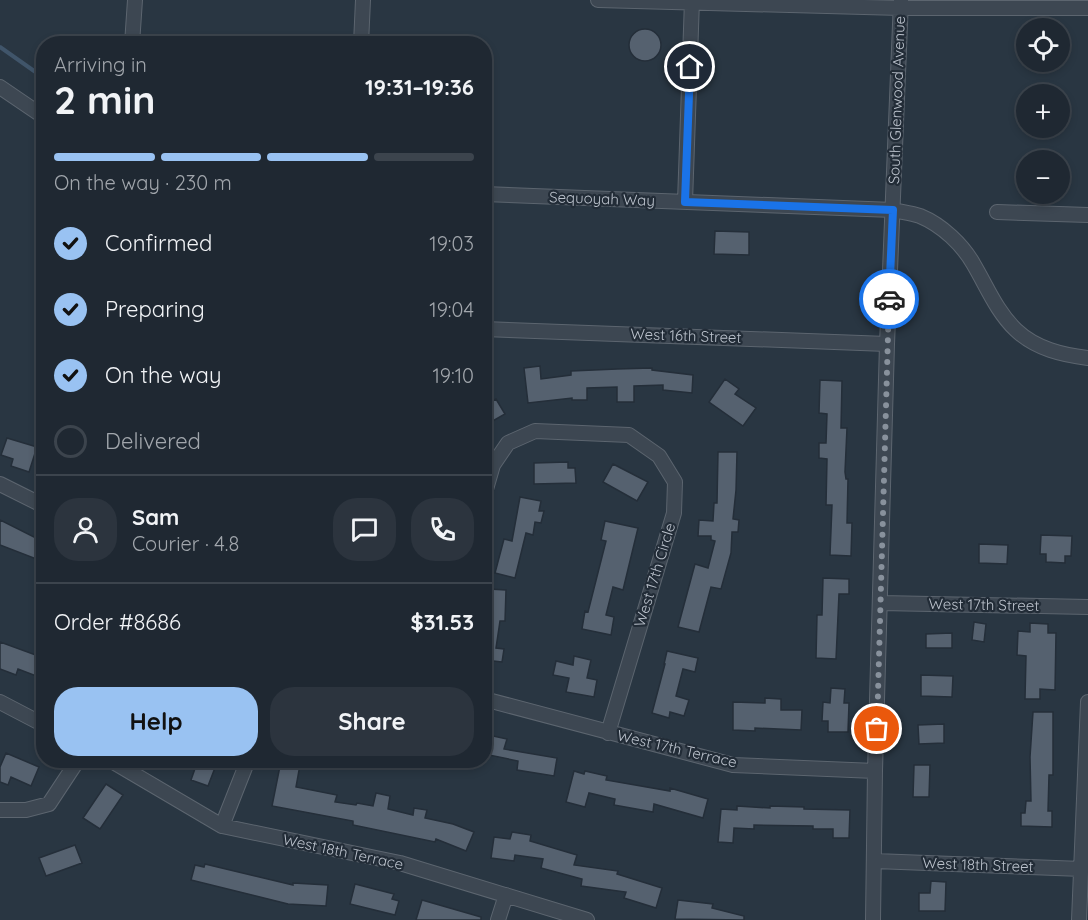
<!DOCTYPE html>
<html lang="en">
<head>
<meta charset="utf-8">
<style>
	:root { --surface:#1f2832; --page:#2c343e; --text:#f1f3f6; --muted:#a1a6ac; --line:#3c444d; --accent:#99c2f2 }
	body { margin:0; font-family:Quicksand,sans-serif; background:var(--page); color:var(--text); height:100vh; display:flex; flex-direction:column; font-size:22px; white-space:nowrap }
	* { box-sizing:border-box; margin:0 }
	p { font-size:20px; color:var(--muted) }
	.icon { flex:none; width:33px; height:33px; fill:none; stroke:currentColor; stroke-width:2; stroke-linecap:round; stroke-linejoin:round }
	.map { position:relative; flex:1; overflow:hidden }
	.details { position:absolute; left:36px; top:36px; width:456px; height:732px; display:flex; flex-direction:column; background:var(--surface); border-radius:24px; box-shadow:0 3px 9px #0003,0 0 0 2px var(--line) }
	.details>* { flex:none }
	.tools { position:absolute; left:1016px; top:18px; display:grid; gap:12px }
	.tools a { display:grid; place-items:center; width:54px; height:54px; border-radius:50%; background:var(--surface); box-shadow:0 3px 9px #0003,0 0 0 2px var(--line); font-size:30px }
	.pin { position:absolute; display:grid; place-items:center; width:51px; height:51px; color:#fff; margin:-26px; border:3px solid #fff; border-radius:50%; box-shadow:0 2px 6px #0007 }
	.courier { position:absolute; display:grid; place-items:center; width:60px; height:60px; margin:-30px; border:4px solid #1a73e8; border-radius:50%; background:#fff; color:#222; box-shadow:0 2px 8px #0007 }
	.summary em { font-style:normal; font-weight:700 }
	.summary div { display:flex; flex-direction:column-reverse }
	.summary { display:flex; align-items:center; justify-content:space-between; height:102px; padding:0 18px }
	h1 { font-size:39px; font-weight:700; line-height:45px }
	.bar { display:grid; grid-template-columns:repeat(4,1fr); gap:9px 6px; align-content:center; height:72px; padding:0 18px }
	.bar i { height:8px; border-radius:4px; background:var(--line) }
	.bar .current { background:var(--accent) }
	.bar p { grid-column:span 4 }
	.line { display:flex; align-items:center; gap:15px; padding:0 18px; border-top:2px solid var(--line) }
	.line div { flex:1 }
	.round { display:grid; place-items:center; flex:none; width:63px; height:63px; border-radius:24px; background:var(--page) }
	ol { padding:0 18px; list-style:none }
	li { display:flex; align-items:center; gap:18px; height:66px }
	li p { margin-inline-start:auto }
	li .icon { padding:6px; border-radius:50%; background:var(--accent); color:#111; stroke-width:4 }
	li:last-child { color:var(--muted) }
	li i { width:33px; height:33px; border:3px solid var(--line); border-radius:50% }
	.primary-button { display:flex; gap:12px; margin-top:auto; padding:12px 18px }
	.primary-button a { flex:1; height:69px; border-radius:24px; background:var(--accent); color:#111; font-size:24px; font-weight:700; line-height:69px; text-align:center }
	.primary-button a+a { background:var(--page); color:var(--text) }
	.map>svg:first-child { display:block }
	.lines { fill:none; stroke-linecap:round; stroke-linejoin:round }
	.stream { stroke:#40556a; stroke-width:4 }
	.building { fill:#55616f; stroke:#242e39; stroke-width:1.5 }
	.minor-casing { stroke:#5c656f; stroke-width:16 }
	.minor { stroke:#3d4752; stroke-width:14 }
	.done { stroke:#88919c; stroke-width:6; stroke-dasharray:0 10.8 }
	.route { stroke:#1a73e8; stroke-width:8 }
	.labels { text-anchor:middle; stroke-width:4.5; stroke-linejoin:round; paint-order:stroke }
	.street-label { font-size:15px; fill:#bbc2cc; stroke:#222c37 }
</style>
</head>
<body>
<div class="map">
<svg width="1088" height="920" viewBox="0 0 1088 920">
	<rect width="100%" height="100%" fill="#293642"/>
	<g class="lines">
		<path class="stream" d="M0,47l44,31"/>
	</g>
	<path class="building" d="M629 45a16 16 0 1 1 32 0a16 16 0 1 1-32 0Z
		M715,231l34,1v23l-35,-1z
		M540,366l1,13 30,-4v-4l46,-2 35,-1v2l41,5 -1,18 -29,-3v-5l-29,1v16h-17v-15l-30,1v12h-15v-2l-44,5 -4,-35z
		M725,379l14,10 -4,5 21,14 -13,18 -34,-24z
		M820,380l22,1 -1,47h6l-2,44 1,7h2l-1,44h5l-1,33 -21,-1 2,-50h-6l1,-46 -8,-1v-15h7l1,-29 -8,-1z
		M496,399l9,15 -21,12v-21z
		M7,438l30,9 -8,25 -18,-6 2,-7 -12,-4z
		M718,452h19l-1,38 -3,29 6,1 -1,12h-6l-1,21 -10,36 -10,-2 -12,45 -21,-5 17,-63 13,4 7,-27 -4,-1v-4h-13l1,-16 14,1 1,-18h3z
		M568,462v6h7l1,15 -42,1v-21z
		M613,464l35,18 -11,19 -34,-19z
		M520,497l21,4 -2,10h5l-3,12 -6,-1 -2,13 -7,-2 -11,45 -20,-5 9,-34 8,2z
		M0,520l44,22v20l-44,-17z
		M605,521l33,7 -15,62 -10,-3 -7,28 8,2 -3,18 -29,-6 3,-18 3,1 18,-71 -5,-1z
		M1041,535l31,1 -1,20h-6v7l-19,-1v-8h-6z
		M979,544l29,1 -1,19 -28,-1z
		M823,578l26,1v15h-10l-3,65 -20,-1 1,-43h5z
		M489,589l17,1 -1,31h-5l-4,27 8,1 -2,13 -18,-2v-27l3,1z
		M974,622l12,2 -2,18 -12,-2z
		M1030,623l18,1v9h8l-1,57 -15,-1v10h-15l1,-43 -9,-1 1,-24 12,1z
		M952,633v15h-26v-14z
		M0,642l44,16v21l-26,-10 -2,6 -16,-6z
		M667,651l31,7 -3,14 -12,-3 -7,27 13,4 -5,16 -14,-4 -1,6 -17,-5 13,-49h-1z
		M574,656l17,4 -4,18 10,2 -3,17 -28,-5 3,-14 -16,-3 3,-14 17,4z
		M921,675l32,1 -1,21 -31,-1z
		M831,688l14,1 -1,14h5l-1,29h-20v-11h-6l1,-19 7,1z
		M765,698l16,1v11h21l-1,20 -46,-2v3l-22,-1v-28l32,1z
		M1033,712h20v63h-4l-1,36h4v16l-31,-1v-13h4l1,-12h5l-1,-44z
		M944,724v19l-25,1 -1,-19z
		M484,734l23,5 -3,10 53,9 -3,18 -37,-6 1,-9 -34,-7z
		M6,753l33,14 -8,19 -20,-9 -3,8 -8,-3v-15z
		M198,760h20l-10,26 -17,-6z
		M281,761l19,4 -4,22 41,8 -2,7 21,3 1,-2 16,3 3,-13 14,3 -2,13 25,6 1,-7 13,2 -2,8 28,6 21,8 -8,19 -30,-12 -1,3 -82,-17v-4l-81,-15z
		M914,765h16l-1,32h-16z
		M574,771l10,3 1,-3 22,5 -1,4 64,11v-3l38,11 -5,19 -49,-14 -1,8 -39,-7 1,-6 -26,-6 -4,14 -19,-5z
		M106,784l17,11 -23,34 -17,-11z
		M737,806l33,2v-2l34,1v2l46,1 -1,28h-16v-9h-20v-3l-59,-1v4l-20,-1 -1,15 -15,-1 3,-33 16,1z
		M512,832l19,3 -1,6 47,14 -3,10 44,6 -1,3 45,14 -6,20 -32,-10 2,-6 -45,-6 1,-7 -41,-11 2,-9 -28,-4 -1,6 -23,-3 3,-21 16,2z
		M75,845l7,18 -36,13 -7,-18z
		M205,864l88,21v-2l35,2 -2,21 -38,-2 -97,-24 4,-15 9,2z
		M931,881l15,1 -1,29h-26v-18h11z
		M355,884l39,10 -2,5 7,2 -4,14 -45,-11z
		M422,900l59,17v3h-65z
		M678,900l35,4 -1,4 32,8v4l-69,-1z"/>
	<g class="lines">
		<defs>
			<path id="minor" d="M598,0l303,8h187
				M132,44l3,-44
				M361,44l2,-44
				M0,87l44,30
				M484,194l409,16c9,2 19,3 27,6 22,9 43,29 54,49 13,22 23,47 42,65 20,19 47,25 72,28
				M685,202l7,-202
				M997,212l91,3
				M484,329l403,15
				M0,484l44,22
				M484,496l9,-31 15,-22 27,-12 94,4 30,21 16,26 -1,31 -66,220
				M881,603l207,4
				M484,699l249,66 142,6
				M0,702l44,23
				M110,760l112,66 178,37 187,57
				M0,810h26l23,-6 29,-44
				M222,826l26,-66
				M875,861l207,8
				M498,920l8,-25
				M873,920l2,-149 12,-427 14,-344
				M1079,920l9,-218"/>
		</defs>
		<use href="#minor" class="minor-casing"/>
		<use href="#minor" class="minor"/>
	</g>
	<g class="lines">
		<path class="done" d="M877,729l12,-430"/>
		<path class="route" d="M690,67l-5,135 208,8 -4,89"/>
	</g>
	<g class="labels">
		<g class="street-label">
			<text transform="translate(897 100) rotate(-88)" y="5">South Glenwood Avenue</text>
			<text transform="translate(602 199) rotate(2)" y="5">Sequoyah Way</text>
			<text transform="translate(686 336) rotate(2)" y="5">West 16th Street</text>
			<text transform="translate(655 575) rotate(-73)" y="5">West 17th Circle</text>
			<text transform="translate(984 605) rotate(1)" y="5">West 17th Street</text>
			<text transform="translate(677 749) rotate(13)" y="5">West 17th Terrace</text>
			<text transform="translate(343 852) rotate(12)" y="5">West 18th Terrace</text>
			<text transform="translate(978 865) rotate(2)" y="5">West 18th Street</text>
		</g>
	</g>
</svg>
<div class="tools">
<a><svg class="icon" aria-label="locate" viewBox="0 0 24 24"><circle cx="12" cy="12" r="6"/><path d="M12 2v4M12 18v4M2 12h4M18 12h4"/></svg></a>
<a>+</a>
<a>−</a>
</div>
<div class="pin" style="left:877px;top:729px;background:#ea580c"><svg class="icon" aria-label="bag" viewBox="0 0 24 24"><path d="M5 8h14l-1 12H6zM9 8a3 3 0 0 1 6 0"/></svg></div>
<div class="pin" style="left:690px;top:67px;background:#1f2937"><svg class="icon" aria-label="home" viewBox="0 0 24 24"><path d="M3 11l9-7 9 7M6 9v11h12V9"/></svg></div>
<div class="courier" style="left:889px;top:299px"><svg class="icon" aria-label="car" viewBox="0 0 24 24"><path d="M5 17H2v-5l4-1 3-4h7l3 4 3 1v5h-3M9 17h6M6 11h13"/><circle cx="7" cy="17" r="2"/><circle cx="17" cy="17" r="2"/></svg></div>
<section class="details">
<div class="summary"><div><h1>2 min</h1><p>Arriving in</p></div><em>19:31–19:36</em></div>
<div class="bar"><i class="current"></i><i class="current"></i><i class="current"></i><i></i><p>On the way · 230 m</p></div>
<ol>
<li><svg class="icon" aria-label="check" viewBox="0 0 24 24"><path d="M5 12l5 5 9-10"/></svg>Confirmed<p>19:03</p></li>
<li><svg class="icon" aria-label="check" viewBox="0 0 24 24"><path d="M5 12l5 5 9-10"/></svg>Preparing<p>19:04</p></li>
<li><svg class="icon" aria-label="check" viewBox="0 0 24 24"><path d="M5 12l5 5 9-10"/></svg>On the way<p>19:10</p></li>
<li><i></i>Delivered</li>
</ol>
<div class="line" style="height:108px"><a class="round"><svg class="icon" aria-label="person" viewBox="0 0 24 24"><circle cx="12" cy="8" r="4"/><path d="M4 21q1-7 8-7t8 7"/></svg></a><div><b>Sam</b><p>Courier · 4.8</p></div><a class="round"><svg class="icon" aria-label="chat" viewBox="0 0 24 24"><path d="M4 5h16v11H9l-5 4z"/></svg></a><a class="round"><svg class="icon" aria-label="phone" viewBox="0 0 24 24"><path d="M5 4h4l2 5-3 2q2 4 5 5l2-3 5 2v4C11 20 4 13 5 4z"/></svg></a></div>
<div class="line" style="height:78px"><div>Order #8686</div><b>$31.53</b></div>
<div class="primary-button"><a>Help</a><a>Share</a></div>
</section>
</div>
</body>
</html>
